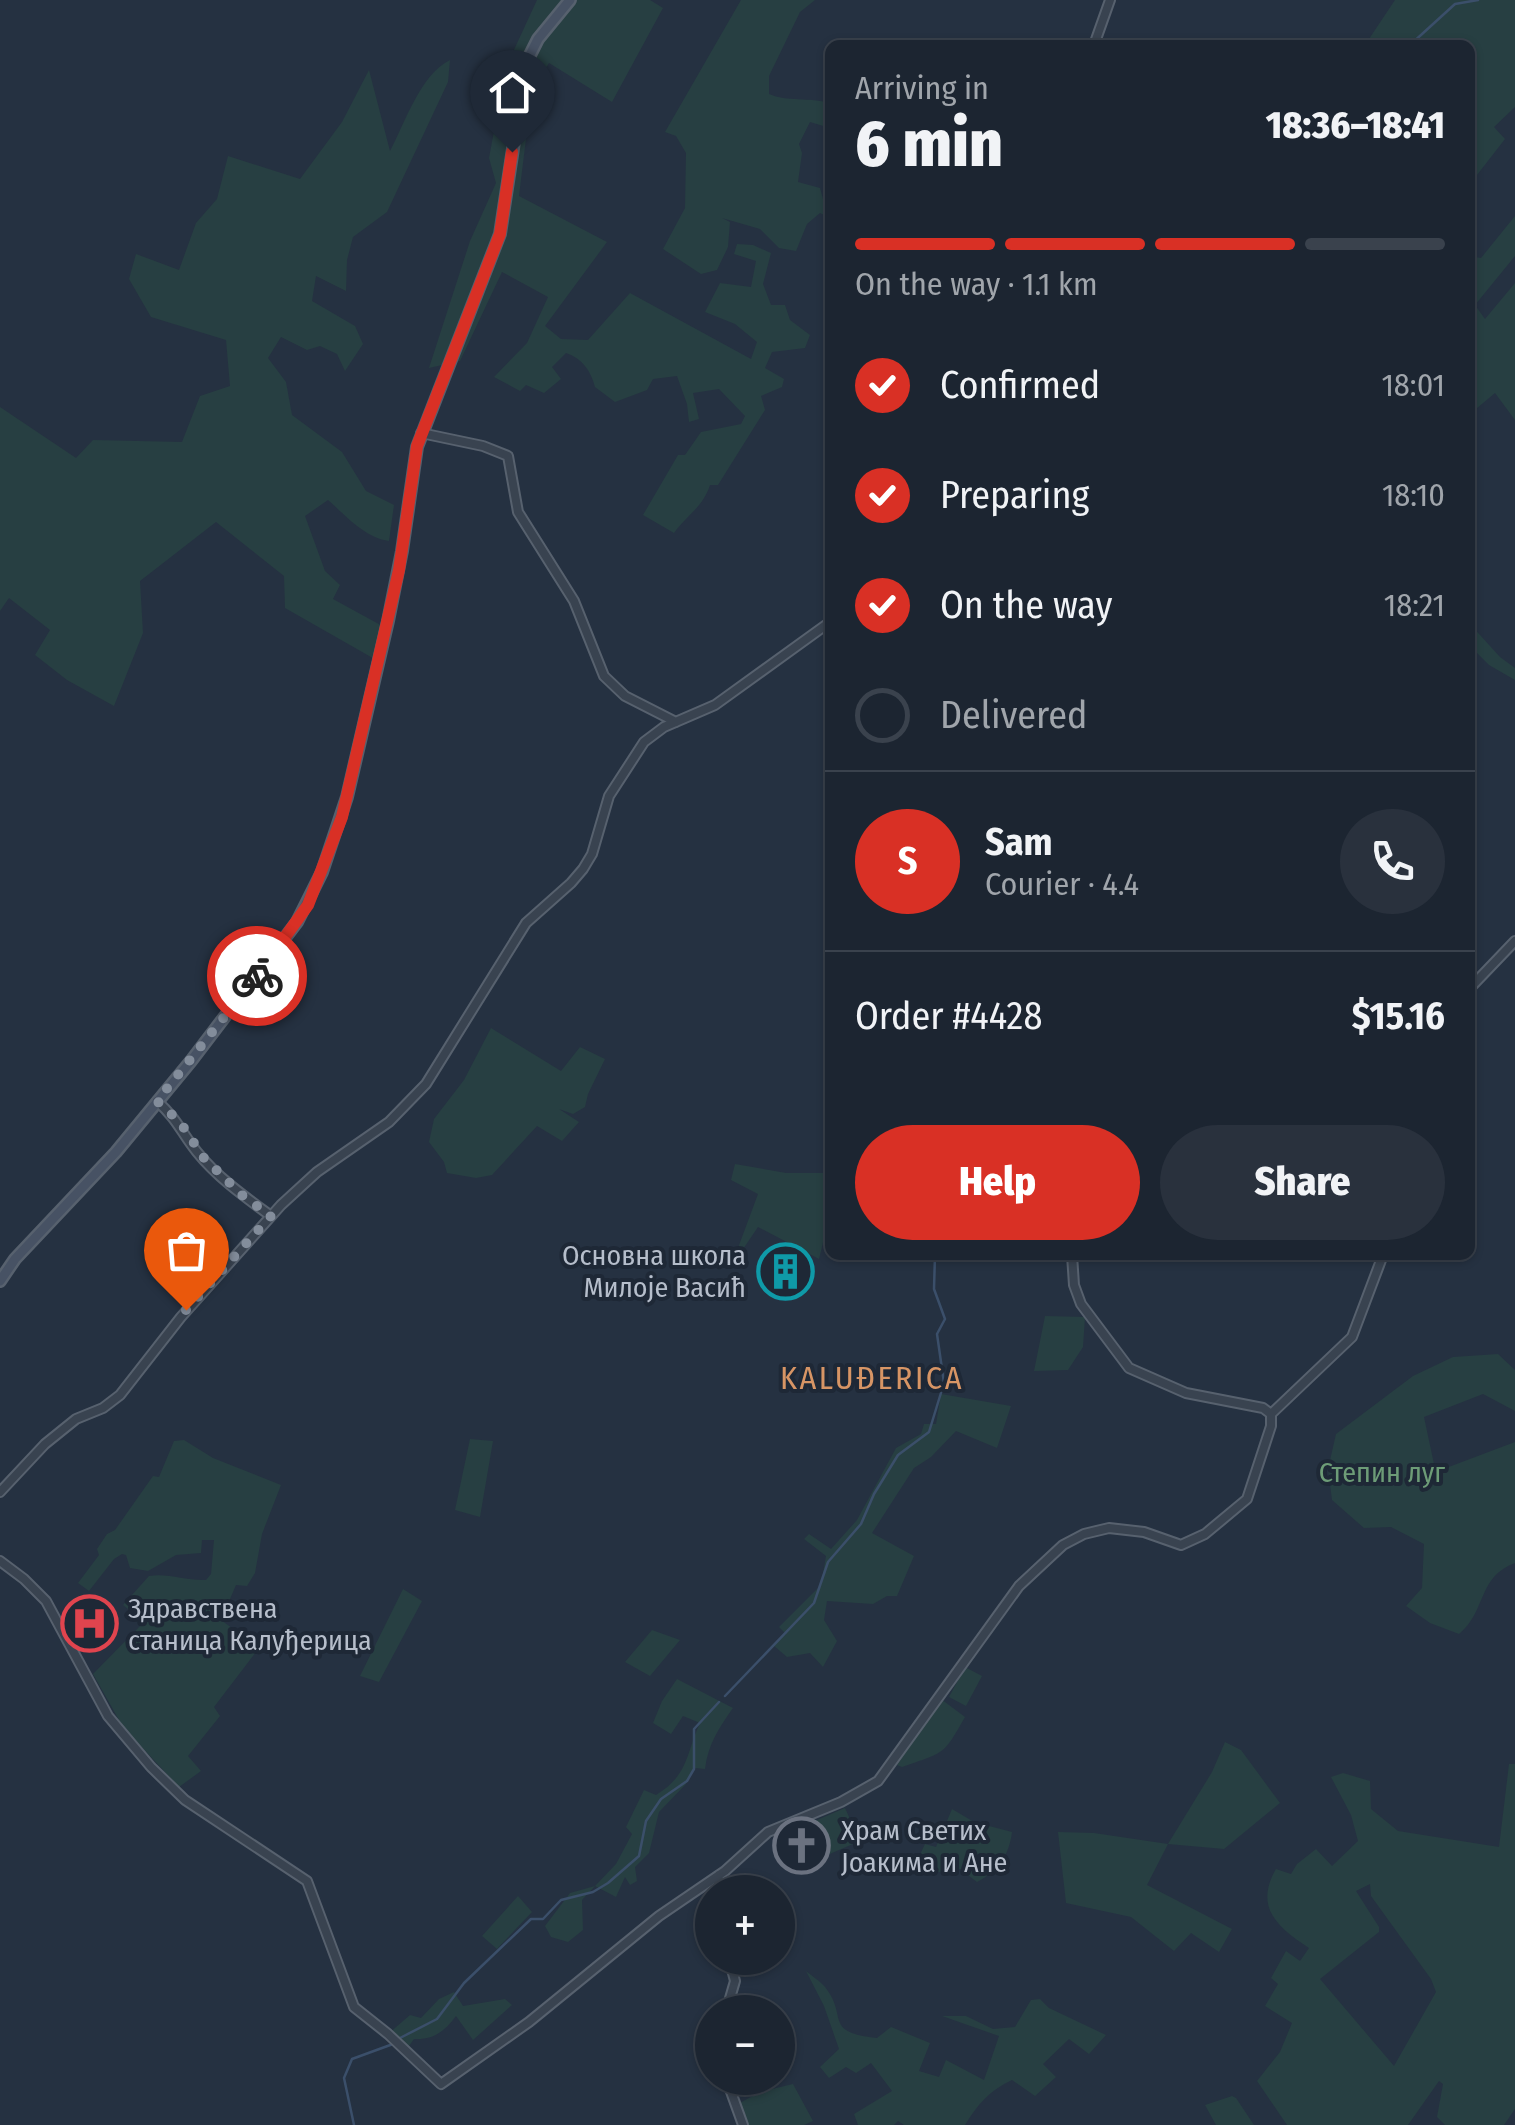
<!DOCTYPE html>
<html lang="en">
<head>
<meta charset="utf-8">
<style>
	:root { --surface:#1c2531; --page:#29313d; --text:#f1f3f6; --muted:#a0a5ab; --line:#3a424d; --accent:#d93025 }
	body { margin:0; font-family:"Fira Sans Condensed",sans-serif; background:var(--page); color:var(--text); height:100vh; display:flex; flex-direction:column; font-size:38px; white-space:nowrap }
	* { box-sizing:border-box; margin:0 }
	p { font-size:32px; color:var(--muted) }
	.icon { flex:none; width:55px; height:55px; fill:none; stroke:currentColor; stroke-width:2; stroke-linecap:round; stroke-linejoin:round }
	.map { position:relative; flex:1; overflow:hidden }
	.panel { position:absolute; left:825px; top:40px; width:650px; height:1220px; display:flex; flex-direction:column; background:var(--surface); border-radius:15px; box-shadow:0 2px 8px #0004,0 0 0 2px var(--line) }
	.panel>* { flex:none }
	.tools { position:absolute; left:695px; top:1875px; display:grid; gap:20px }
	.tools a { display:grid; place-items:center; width:100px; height:100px; border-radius:50%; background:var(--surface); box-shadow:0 2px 8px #0004,0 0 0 2px var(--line); font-size:50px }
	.pin { position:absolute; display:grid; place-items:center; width:85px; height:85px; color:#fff; margin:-102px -42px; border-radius:50% 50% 50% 0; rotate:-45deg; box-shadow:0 0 10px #0007 }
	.pin .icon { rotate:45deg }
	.courier { position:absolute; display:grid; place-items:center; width:100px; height:100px; margin:-50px; border:8px solid #d93025; border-radius:50%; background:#fff; color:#222; box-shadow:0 2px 12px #0007 }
	.head em { font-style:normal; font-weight:800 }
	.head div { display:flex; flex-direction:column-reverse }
	.head { display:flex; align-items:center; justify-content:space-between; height:170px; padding:0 30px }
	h1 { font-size:65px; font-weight:800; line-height:75px }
	.bar { display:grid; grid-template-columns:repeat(4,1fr); gap:15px 10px; align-content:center; height:120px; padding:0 30px }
	.bar i { height:12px; border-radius:8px; background:var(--line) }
	.bar .selected { background:var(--accent) }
	.bar p { grid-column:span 4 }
	.line { display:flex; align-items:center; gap:25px; padding:0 30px; border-top:2px solid var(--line) }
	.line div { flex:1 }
	.round { display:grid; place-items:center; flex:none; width:105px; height:105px; border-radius:52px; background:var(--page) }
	ol { padding:0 30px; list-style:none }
	li { display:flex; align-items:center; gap:30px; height:110px }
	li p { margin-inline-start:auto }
	li .icon { padding:10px; border-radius:50%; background:var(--accent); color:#fff; stroke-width:4 }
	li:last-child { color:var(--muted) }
	li i { width:55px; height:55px; border:5px solid var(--line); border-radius:50% }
	.button { display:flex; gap:20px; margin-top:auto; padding:20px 30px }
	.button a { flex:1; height:115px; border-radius:60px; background:var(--accent); color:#fff; font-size:40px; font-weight:800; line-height:115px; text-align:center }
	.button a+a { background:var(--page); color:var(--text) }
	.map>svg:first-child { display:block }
	.medical { fill:#333141 }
	.green { fill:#273f42; fill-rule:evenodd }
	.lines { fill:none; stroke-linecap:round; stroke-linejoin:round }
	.stream { stroke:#3b4f6a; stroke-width:2.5 }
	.tertiary-casing { stroke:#57616e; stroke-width:12 }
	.secondary-casing { stroke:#57616e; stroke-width:14 }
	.tertiary { stroke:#394350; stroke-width:8 }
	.secondary { stroke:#475264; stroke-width:9 }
	.done { stroke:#838d9b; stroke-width:10; stroke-dasharray:0 18 }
	.route { stroke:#d93025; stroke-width:12 }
	.labels { text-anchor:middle; stroke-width:8; stroke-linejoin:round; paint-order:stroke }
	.poi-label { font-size:28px; fill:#b6becb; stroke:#1e2836; text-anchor:start }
	.park-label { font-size:28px; fill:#6d9c77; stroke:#1e2836 }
	.quarter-label { font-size:32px; letter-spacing:2.5px; fill:#d79565; stroke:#1e2836 }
</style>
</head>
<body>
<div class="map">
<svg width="1515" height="2125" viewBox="0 0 1515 2125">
	<rect width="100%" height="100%" fill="#253141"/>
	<path class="medical" d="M91,1603l21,14 -33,37 -12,-24z"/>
	<path class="green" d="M537,0h113l13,8 -51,94 -63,-39 -17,27 -13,106 88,46 -62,84 16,13 27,1 42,-47 121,66 6,-17 -22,-18 -30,-12 15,-29 31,4 5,-26 -22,-7 3,-10 16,1 18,8 -8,31 8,21h14l5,15 20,15 -5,13 -33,4 -7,16 19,11 -2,8 -21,9 4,14 -47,75h-8c-7,22 -23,30 -36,48l-31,-18 35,-60h7l16,-23 40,-8 4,-8 -26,-27 -26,4 6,26 -10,3 -2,-18 -10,-28 -24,3 -6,11 -32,12 -20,-15c-4,-16 -13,-29 -29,-34l-14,14 9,12 -17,14 -18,-8 -6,6 -26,-14 33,-34 21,-46 -46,-25 -42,89 -31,7 41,-127 26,-58 -7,-25 17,-91z
		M741,0h74l-15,12 -31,64v18c18,8 40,3 61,9v25l-20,-6 -11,22 3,9 -4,29 22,6 3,11 7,4v15l-10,-5 -13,11 -11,27 -17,-3 -19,-19 -38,-11 8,4 -2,25 -11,23 -16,4 -38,-25 22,-41 1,-55 -10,-17 -11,-4z
		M1395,0h120v107l-21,20 11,12 -35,45v-139h-105z
		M450,60l-2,22 -61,130 -34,25 -6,23 -1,31 -30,-15 -4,25 43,25 8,18 -18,27 -8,-17 -17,-8 -13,4 -26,-13 -13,21 18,24 6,33 50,37 24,39 28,14 -5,36c-24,-3 -44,-26 -61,-41l-23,16 20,55 15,14 -7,14 53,29 -8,33 -93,-53 -1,-32 -68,-54 -76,59 3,52 -29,73 -47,-26 -32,-25 15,-25 -41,-32 -9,13v-204l76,51 17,-18 89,2 18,-46 30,-10 -4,-46 -75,-23 -22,-38 7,-25 43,16 17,-47 21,-24 11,-43 72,23 42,-57 27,-52 21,81c15,-28 30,-76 60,-91z
		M1515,216v40l-40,49 10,14 30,-36v137l-20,-27 -25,21v-158l11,2z
		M1470,624l30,33 15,11v12l-26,-15 -19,-19z
		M491,1028l70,43 19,-24 25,12 -17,35 -3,13 -12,7 -14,-5 20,13 -17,19 -25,-15 -45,49 -16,3 -29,-5 -3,-11 -15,-20 5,-23 30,-39z
		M735,1164l51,9h44v41l-11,45 -61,-32 -21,31 -2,-2 23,-62 -27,-14z
		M1045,1316l40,1 -2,30 -15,23 -34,1z
		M1498,1354l17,16v41l-32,-17 -59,23 10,47 12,4 69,-26v121c-38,14 -28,48 -56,71l-29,-11 -24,-17 16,-18 2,-44 -33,-17 -27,1 -32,-28 -4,-31 8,-35 77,-58 40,-19z
		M941,1394l70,12 -14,42 -41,-17 -25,26 -17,11 -42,65 42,23 -17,40h-10l-14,8 -46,-3 -3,19 13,21 -14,26 -13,-14 -23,4 -14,-12 13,-11 -7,-7 42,-42 5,-29 -22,-17 5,-5 22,15 26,-29 39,-72 25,-14 3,-10h12z
		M470,1439l23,2 -13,76 -25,-7z
		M184,1440l29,18 68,27 -19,49 -7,39 -8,13 -11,-1 -15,35 38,28 -45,59 6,9 -32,40 13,15 -22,16 -56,-60 -30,-53 51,-52 -21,-17 26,-29c20,-3 37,5 57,4l5,-6 3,-34h-12l-1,13 -25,2 -28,16 -18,-3 -4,-13 -4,-1 -8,5 -25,32 -11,-8 21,-28 -2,-6 10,-15 8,-4 38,-54 6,1 15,-36z
		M403,1589l19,12 -43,81 -19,-6z
		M652,1630l28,10 -30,36 -25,-14z
		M965,1667l17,9 -16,30 -17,-9z
		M677,1679l56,29c-14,20 -25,36 -28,61l-10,-1 -9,16 -27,28 -10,41 -14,14 2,14 -7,4 -5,-8 -9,20 -21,-11 -13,14 1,30 -15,12 -17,-5 -6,-11 25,-33 25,-7 21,-22 16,-30 -6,-7 18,-37 12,5c33,-20 30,-42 44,-72l-17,-7 -12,18 -18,-11 9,-22z
		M941,1699l24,18c-22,39 -20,35 -63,50l-5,-2z
		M1225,1742l16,8 39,53 -56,46 -56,-5 -21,41 85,44 -13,23 -28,-19 -17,18 -43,-34 -65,-14 -8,-71 36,1 74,11 44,-72z
		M1509,1764h6v345l-11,16h-59l-8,-8 6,-33 -4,-3 -31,44h-121l-30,-44 23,-29 12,-29 -27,-17 13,-22 -7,-6 15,-27 14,10 9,-13c-32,-21 -55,-41 -33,-79l15,5 6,-10 19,-15 16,17 26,-25 -7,-26 -20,-38 12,-4 27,8 1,28 27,22 101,16zM1370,1884l1,12 60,83 5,13 -42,74 -74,-87 59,-47v-5l-23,-36z
		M845,1808l15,33 -35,15 -15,-33z
		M952,1809l22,13 38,10c-3,24 -14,39 -35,50l-17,-13 -22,3 -21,-11 8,-17 11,3z
		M518,1896l14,16 -35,37 -15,-13z
		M806,1971c6,5 14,10 19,16 24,30 -3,45 52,51l14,-11 39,16 -11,28 20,6 7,-17 38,20 15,-44 -57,-20h24l27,13 22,-2 16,-27 9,-1 9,9 57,27 -17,19 -20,-15 -26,25 13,13 -21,19 -23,-16c-22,10 -35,25 -47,45h-61l-6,-4 -4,4h-36l-4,-11 38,-23 -21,-28 -15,10 -10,-6 -17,11 -9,-11 19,-18 -15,-43z
		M454,1992l9,14 42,-7 7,6 -39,35 -17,-24c-11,15 -22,24 -42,23l-8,11 -18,-16 22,-19 11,3 18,-19z
		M793,2084l20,37 -9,4h-61l-7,-20 24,-13z
		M1232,2096l4,2 18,27h-38l-11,-20z"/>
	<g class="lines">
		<path class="stream" d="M1410,45l45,-41 23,-4
			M725,1696l89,-93 14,-41 33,-38 13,-30 24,-39 31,-23 15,-49 -7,-49 8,-15 -11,-30 1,-34
			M400,2038l37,-19 27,-36 67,-64h12l18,-19 32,-8 15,-9 31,-27 7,-35 15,-22 26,-18 7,-12v-40l25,-27
			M354,2125l-10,-47 8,-19 41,-15"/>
		<defs>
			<path id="tertiary" d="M1094,45l16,-45
				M421,433l62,13 25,10 10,56 56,89 30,75 21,20 51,26
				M1470,988l45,-47
				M157,1101c21,19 24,31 40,51 20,25 48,45 74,64
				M1072,1255l2,30 7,19 48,64 57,25 77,15 8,6
				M0,1492l45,-48 31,-25 27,-11 17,-13 61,-78 100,-112 36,-33 72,-50 37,-38 100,-161 45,-40 12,-14 9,-15 17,-58 35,-54 20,-15 51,-22 115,-83
				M0,1561l24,18 22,22 62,115 43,51 34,33 122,81 47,126 34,27 53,50 88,-62 130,-106 66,-45 43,-39 73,-30 37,-21 141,-195 44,-41 21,-11 25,-6 35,4 37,13 24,-11 42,-35 24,-73v-12l81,-77 31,-82
				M717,1892l2,-17
				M712,1906v29
				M726,2012l9,-31 -6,-23
				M726,2078l17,47"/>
			<path id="secondary" d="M0,1281l15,-22 101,-107 75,-91 106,-139 25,-50 25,-75 41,-176 14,-70 15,-104 83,-213 26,-171 12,-24 32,-39"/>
		</defs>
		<use href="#tertiary" class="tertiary-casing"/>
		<use href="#secondary" class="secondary-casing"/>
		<use href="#tertiary" class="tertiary"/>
		<use href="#secondary" class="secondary"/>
	</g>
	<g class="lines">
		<path class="done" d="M186,1310l85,-94 -28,-20 -39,-38 -24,-36 -23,-21 100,-125"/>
		<path class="route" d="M257,976l51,-71 34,-88 57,-247 18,-124 83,-212 12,-82"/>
	</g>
	<defs>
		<symbol id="building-ring" viewBox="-11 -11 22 22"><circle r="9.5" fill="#1e2836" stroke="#0f9aa8" stroke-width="1.5"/><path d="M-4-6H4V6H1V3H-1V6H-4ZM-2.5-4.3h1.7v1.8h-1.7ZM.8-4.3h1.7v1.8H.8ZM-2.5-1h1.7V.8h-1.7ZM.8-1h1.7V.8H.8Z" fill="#0f9aa8"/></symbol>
		<symbol id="hospital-ring" viewBox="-11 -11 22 22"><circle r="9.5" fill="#1e2836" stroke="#e0444e" stroke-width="1.5"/><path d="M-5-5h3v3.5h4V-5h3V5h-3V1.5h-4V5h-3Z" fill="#e0444e"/></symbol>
		<symbol id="church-ring" viewBox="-11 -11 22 22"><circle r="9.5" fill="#1e2836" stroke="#6b7280" stroke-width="1.5"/><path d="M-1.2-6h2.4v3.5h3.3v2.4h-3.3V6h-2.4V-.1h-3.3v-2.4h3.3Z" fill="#6b7280"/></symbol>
	</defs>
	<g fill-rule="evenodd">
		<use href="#building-ring" x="754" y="1240" width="63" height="63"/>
		<use href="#hospital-ring" x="58" y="1592" width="63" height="63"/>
		<use href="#church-ring" x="770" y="1814" width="63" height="63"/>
	</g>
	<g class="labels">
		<g class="poi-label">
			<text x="746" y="1265" text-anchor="end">Основна школа<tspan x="746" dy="32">Милоје Васић</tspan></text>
			<text x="128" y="1618">Здравствена<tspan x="128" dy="32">станица Калуђерица</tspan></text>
			<text x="841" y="1840">Храм Светих<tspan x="841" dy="32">Јоакима и Ане</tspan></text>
		</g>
		<g class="park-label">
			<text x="1382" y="1482">Степин луг</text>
		</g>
		<g class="quarter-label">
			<text x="872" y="1389">KALUĐERICA</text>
		</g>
	</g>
</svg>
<div class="tools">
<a>+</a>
<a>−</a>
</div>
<div class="pin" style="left:186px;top:1310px;background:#ea580c"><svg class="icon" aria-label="bag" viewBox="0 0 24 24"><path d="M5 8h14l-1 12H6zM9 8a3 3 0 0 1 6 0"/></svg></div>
<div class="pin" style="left:512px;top:152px;background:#1f2937"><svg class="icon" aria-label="home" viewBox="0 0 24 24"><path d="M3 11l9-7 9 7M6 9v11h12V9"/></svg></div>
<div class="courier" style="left:257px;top:976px"><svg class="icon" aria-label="bike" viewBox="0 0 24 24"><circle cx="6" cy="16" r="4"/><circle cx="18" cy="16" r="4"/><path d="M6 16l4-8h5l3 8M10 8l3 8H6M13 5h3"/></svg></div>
<section class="panel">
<div class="head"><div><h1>6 min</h1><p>Arriving in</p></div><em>18:36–18:41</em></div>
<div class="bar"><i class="selected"></i><i class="selected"></i><i class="selected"></i><i></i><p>On the way · 1.1 km</p></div>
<ol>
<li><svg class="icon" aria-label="check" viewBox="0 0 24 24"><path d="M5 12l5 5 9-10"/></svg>Confirmed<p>18:01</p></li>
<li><svg class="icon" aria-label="check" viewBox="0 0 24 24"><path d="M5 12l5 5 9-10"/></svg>Preparing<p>18:10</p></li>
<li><svg class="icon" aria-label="check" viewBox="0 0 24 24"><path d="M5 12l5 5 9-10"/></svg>On the way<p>18:21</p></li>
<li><i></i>Delivered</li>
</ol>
<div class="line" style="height:180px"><b class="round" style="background:var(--accent);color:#fff">S</b><div><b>Sam</b><p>Courier · 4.4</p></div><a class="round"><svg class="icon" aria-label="phone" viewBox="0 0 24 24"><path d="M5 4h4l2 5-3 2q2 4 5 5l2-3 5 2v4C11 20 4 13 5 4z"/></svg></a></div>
<div class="line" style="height:130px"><div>Order #4428</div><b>$15.16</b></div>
<div class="button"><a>Help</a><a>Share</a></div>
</section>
</div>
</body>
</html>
